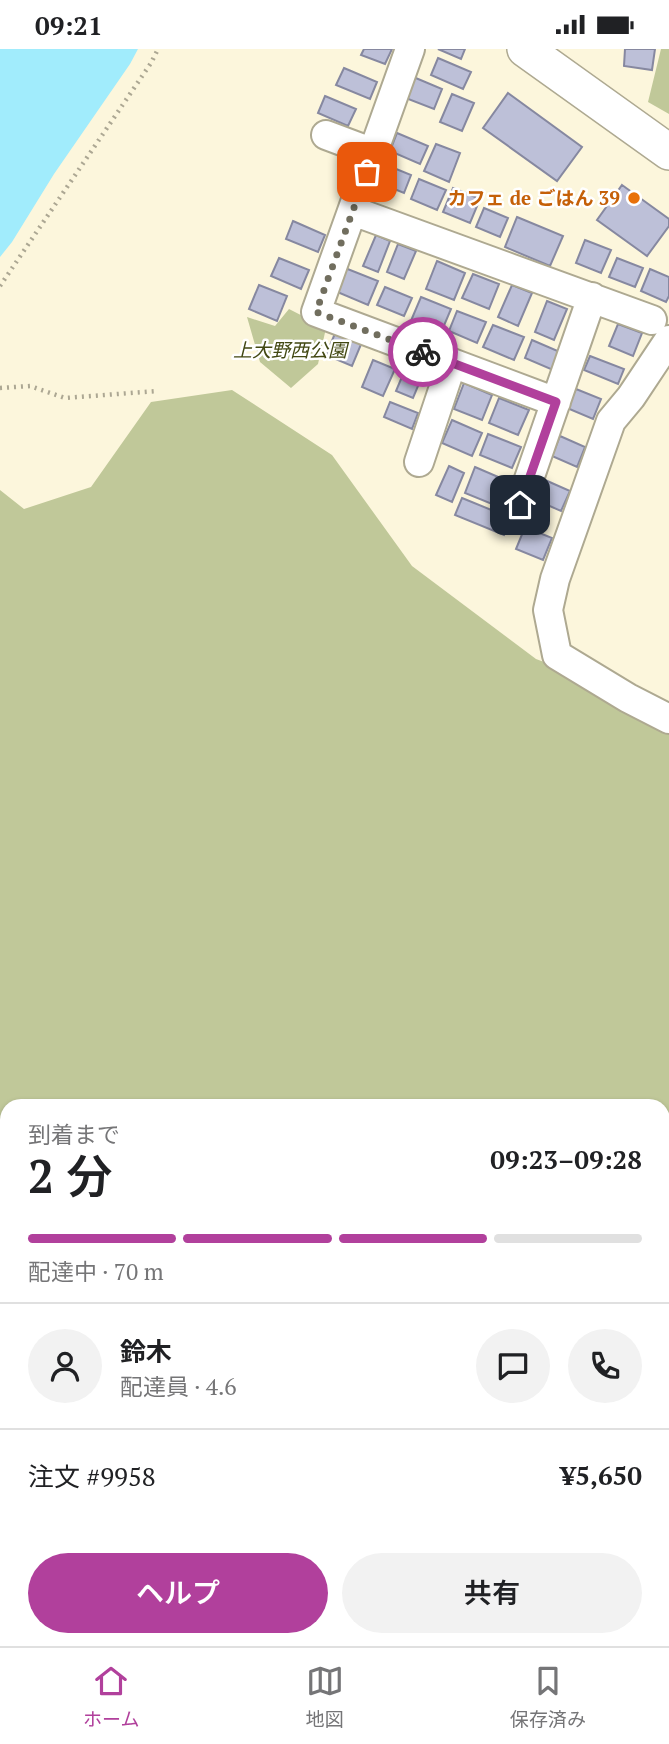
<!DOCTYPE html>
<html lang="ja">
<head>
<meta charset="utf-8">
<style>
	:root { --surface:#fff; --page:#f2f2f2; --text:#202124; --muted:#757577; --line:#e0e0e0; --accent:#b1409c }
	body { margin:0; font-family:"PT Serif","Noto Sans JP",serif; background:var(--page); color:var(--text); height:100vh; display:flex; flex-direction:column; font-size:26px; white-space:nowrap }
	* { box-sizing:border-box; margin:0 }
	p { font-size:23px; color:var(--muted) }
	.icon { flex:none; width:38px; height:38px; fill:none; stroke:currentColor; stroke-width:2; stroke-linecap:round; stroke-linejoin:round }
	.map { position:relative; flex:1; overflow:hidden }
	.side { position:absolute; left:0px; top:1050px; width:670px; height:548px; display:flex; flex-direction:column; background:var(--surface); border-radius:21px 21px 0 0; box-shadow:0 2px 5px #0004 }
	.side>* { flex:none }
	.pin { position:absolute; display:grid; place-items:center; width:60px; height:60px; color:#fff; margin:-30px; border-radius:14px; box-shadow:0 4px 10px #0006 }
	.courier { position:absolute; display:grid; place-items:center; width:70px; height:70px; margin:-35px; border:5px solid #b1409c; border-radius:50%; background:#fff; color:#222; box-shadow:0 2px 9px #0007 }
	.headline em { font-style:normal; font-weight:600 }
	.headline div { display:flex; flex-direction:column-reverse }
	.headline { display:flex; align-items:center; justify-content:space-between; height:119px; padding:0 28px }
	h1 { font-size:46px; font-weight:600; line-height:52px }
	.bar { display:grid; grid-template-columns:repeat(4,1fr); gap:10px 7px; align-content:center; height:84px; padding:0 28px }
	.bar i { height:9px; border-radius:5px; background:var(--line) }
	.bar .active { background:var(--accent) }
	.bar p { grid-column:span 4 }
	.line { display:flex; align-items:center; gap:18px; padding:0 28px; border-top:2px solid var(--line) }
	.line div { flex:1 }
	.round { display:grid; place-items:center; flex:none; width:74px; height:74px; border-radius:37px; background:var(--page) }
	.button { display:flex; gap:14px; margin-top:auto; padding:14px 28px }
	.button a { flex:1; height:80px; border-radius:42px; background:var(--accent); color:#fff; font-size:28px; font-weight:600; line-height:80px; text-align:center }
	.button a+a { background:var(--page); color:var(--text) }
	.status { display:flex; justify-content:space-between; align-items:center; height:49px; padding:0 35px; background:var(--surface); direction:ltr }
	.status svg { height:19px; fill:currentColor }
	.menu { display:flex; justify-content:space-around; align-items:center; height:98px; border-top:2px solid var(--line); background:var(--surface); font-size:19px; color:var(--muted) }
	.menu a { display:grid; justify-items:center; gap:4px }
	.menu .active { color:var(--accent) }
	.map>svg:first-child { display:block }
	.green { fill:#c0c899; fill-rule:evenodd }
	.water { fill:#a1ecfc }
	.building { fill:#bdc0d8; stroke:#8688a0; stroke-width:2 }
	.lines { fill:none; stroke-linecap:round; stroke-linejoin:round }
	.minor-casing { stroke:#aea991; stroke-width:32 }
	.tertiary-casing { stroke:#aea991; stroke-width:38 }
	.path { stroke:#aca793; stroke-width:4.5; stroke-dasharray:2 5; stroke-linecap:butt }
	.minor { stroke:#fff; stroke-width:28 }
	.tertiary { stroke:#fff; stroke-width:35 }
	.done { stroke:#716e5e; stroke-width:7; stroke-dasharray:0 12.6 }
	.route { stroke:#b1409c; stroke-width:9 }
	.food-dot { fill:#e8710a; stroke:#fff; stroke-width:2.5 }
	.labels { text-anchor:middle; stroke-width:5; stroke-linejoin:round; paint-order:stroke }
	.food-label { font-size:19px; font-weight:bold; fill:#c56008; stroke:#fff; text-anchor:end }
	.park-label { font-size:19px; font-style:italic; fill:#424812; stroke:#fff }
</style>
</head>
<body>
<div class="status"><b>09:21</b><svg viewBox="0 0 49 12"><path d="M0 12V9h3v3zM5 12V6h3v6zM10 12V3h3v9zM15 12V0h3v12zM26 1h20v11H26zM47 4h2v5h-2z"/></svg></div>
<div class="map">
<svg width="669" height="1597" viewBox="0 0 669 1597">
	<rect width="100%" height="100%" fill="#fcf6dc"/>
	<path class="green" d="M661,0h8v65l-21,-12z
		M289,260l37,19 -8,36 -27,24 -31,-26 -13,-45 28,9z
		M232,341l100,65 80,111 124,93 133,50v937h-669v-1156l24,19 67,-22 60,-85zM7,1057h656v534h-656z"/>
	<path class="water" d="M0,0h138l-8,15 -76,110 -42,68 -12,15z"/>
	<path class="building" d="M364,0h28l-7,15 -24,-9z
		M438,0h27l-4,10z
		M625,0h30l-3,21 -28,-4z
		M438,9l33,14 -8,17 -32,-14z
		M344,19l33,14 -7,17 -34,-14z
		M411,27l31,13 -8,20 -31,-12z
		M508,44l74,54 -25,34 -74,-53z
		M452,45l22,9 -12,28 -22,-9z
		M325,47l31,13 -8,17 -30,-13z
		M397,84l31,13 -8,18 -30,-13z
		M436,95l24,9 -11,29 -25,-11z
		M384,115l27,11 -7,18 -27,-11z
		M419,130l27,11 -9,20 -26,-11z
		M622,136l47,34v7l-22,30 -50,-36z
		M453,139l27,11 -10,24 -27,-11z
		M484,159l24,10 -8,19 -24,-10z
		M517,168l46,19 -13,30 -45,-19z
		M293,172l32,14 -7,17 -32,-13z
		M376,186l14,6 -12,31 -15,-6z
		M585,191l26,10 -10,23 -25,-10z
		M398,195l18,7 -12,28 -17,-7z
		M279,209l30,12 -8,19 -30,-13z
		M617,209l26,10 -8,19 -26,-10z
		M437,212l28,12 -11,27 -28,-11z
		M345,219l33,13 -10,24 -33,-14z
		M650,220l19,8v19l-3,6 -25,-11z
		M473,225l26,10 -10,25 -27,-11z
		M259,236l28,11 -10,25 -28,-12z
		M512,236l20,8 -14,33 -20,-9z
		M385,238l27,11 -8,18 -27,-11z
		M421,248l30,12 -11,26 -30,-12z
		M547,252l20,8 -13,31 -19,-8z
		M457,262l29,11 -9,21 -28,-12z
		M618,275l24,9 -9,23 -24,-10z
		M493,276l31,12 -10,23 -31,-13z
		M336,282l26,11 -10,24 -26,-11z
		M532,291l28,12 -7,18 -28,-12z
		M590,307l34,13 -6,15 -34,-14z
		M373,311l22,9 -12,27 -21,-9z
		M409,311l17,7 -13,31 -17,-7z
		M464,334l28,12 -10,25 -28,-11z
		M576,340l25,10 -8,20 -26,-11z
		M499,349l30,12 -11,25 -29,-12z
		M390,353l28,11 -6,16 -28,-12z
		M452,371l30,13 -10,23 -30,-13z
		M488,385l33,13 -9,21 -32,-13z
		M560,387l25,11 -8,20 -25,-11z
		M449,417l15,7 -12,29 -16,-7z
		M475,418l28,12 -11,25 -27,-11z
		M545,431l25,11 -9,20 -25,-11z
		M462,449l49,20 -7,17 -49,-20z
		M525,478l27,11 -9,22 -27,-11z"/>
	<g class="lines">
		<defs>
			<path id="minor" d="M410,0l-94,263 240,90
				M326,86l48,18
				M353,162l299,109
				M669,291l-38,57 -20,24 -56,158 -7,31 9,45 71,43 41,21
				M419,413l33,-99
				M520,456l72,-208"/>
			<path id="tertiary" d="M525,0l144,103"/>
		</defs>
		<use href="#minor" class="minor-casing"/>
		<use href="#tertiary" class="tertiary-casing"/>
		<path class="path" d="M0,237l151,-223 7,-14
			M0,339l30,-2 35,12 92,-7"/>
		<use href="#minor" class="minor"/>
		<use href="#tertiary" class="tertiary"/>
	</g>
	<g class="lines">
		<path class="done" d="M367,123l-51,140 107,40"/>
		<path class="route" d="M423,303l133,50 -36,103"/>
	</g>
	<circle class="food-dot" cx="634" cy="149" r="7"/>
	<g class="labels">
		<g class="food-label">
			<text x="620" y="156">カフェ de ごはん 39</text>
		</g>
		<g class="park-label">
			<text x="290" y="308">上大野西公園</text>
		</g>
	</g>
</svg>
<div class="pin" style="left:367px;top:123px;background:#ea580c"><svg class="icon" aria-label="bag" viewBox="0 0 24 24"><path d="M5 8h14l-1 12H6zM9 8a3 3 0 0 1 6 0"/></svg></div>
<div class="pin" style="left:520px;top:456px;background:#1f2937"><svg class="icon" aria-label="home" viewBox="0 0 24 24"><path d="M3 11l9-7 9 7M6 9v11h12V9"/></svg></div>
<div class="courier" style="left:423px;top:303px"><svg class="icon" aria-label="bike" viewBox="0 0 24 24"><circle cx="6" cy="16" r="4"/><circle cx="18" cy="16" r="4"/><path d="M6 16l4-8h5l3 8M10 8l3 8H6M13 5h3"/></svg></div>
<section class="side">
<div class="headline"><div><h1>2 分</h1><p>到着まで</p></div><em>09:23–09:28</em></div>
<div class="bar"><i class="active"></i><i class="active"></i><i class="active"></i><i></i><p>配達中 · 70 m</p></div>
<div class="line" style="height:126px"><a class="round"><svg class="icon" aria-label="person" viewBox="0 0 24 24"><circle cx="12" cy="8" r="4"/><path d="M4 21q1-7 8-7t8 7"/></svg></a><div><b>鈴木</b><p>配達員 · 4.6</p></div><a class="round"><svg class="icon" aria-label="chat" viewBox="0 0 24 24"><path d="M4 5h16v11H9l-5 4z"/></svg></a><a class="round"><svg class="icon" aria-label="phone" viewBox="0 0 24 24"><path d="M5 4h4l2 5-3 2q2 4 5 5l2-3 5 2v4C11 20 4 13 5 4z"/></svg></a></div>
<div class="line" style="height:91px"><div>注文 #9958</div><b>¥5,650</b></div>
<div class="button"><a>ヘルプ</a><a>共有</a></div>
</section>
</div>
<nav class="menu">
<a class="active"><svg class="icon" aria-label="home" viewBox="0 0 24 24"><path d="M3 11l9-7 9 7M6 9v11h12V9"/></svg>ホーム</a>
<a><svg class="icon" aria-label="map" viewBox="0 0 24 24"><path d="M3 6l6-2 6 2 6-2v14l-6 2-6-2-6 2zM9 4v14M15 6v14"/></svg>地図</a>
<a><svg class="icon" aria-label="saved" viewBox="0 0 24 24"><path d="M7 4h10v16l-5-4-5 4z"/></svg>保存済み</a>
</nav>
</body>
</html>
